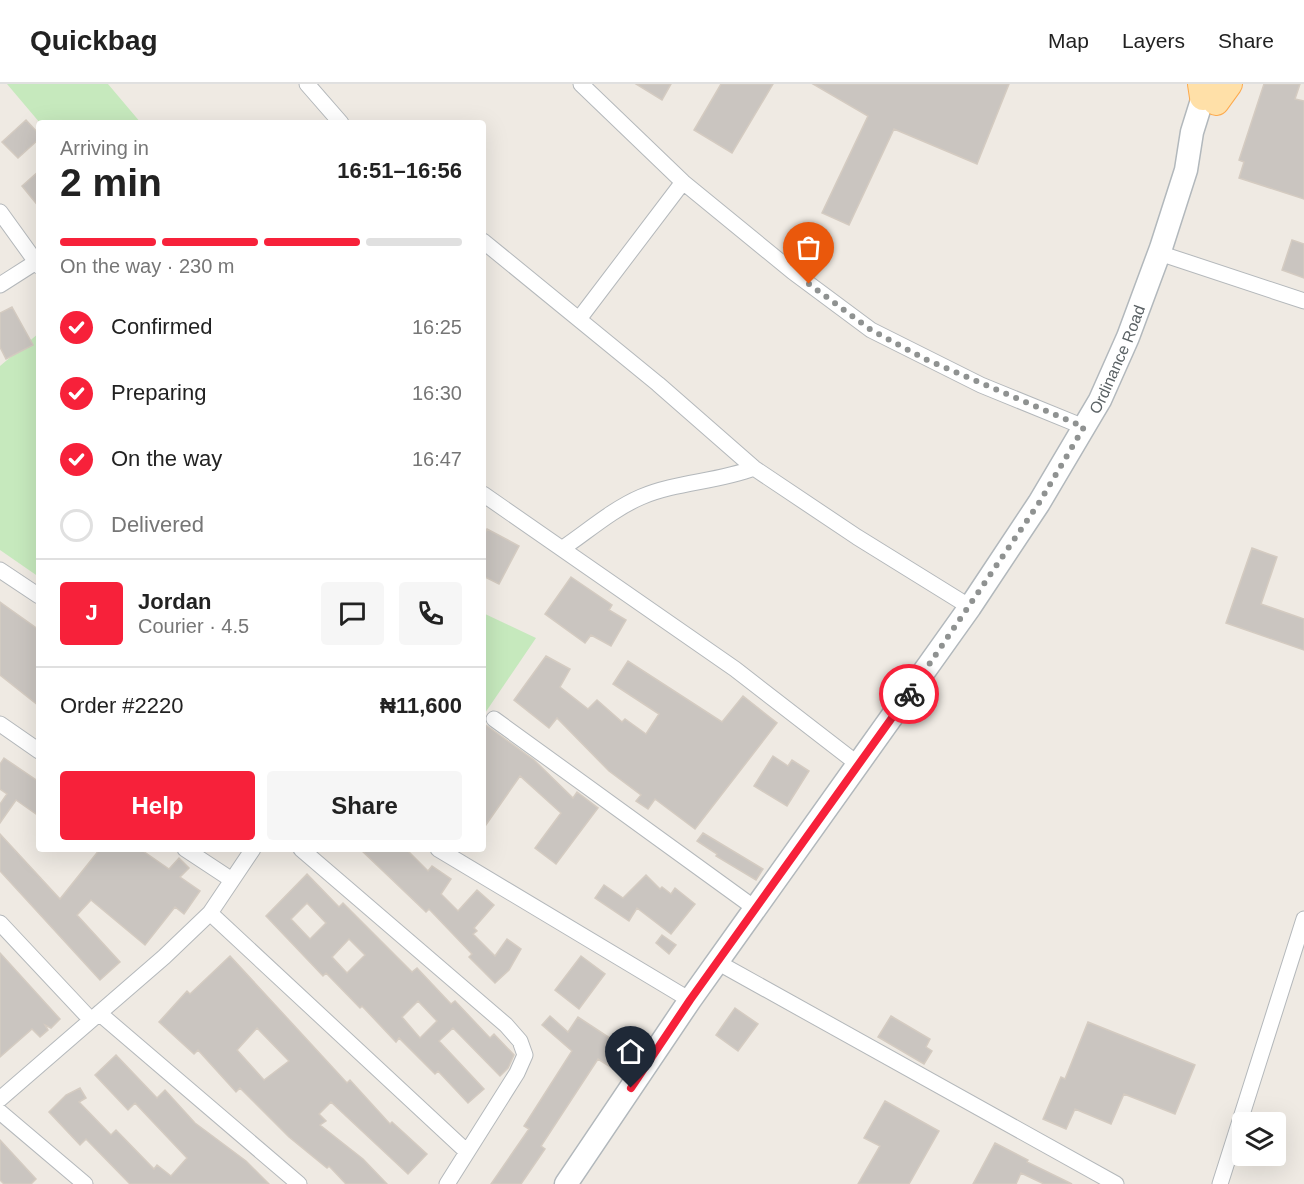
<!DOCTYPE html>
<html lang="en">
<head>
<meta charset="utf-8">
<style>
	:root { --surface:#fff; --page:#f6f6f6; --text:#222; --muted:#767676; --line:#e0e0e0; --accent:#f7213a }
	body { margin:0; font-family:Helvetica,sans-serif; background:var(--page); color:var(--text); height:100vh; display:flex; flex-direction:column; font-size:22px; white-space:nowrap }
	* { box-sizing:border-box; margin:0 }
	p { font-size:20px; color:var(--muted) }
	.icon { flex:none; width:33px; height:33px; fill:none; stroke:currentColor; stroke-width:2; stroke-linecap:round; stroke-linejoin:round }
	.map { position:relative; flex:1; overflow:hidden }
	.sheet { position:absolute; left:36px; top:36px; width:450px; height:732px; display:flex; flex-direction:column; background:var(--surface); border-radius:6px; box-shadow:0 6px 24px #0002 }
	.sheet>* { flex:none }
	.tools { position:absolute; left:1232px; top:1028px; display:grid; gap:12px }
	.tools a { display:grid; place-items:center; width:54px; height:54px; border-radius:6px; background:var(--surface); box-shadow:0 6px 24px #0002; font-size:30px }
	.pin { position:absolute; display:grid; place-items:center; width:51px; height:51px; color:#fff; margin:-62px -26px; border-radius:50% 50% 50% 0; rotate:-45deg; box-shadow:0 0 6px #0007 }
	.pin .icon { rotate:45deg }
	.courier { position:absolute; display:grid; place-items:center; width:60px; height:60px; margin:-30px; border:4px solid #f7213a; border-radius:50%; background:#fff; color:#222; box-shadow:0 2px 8px #0007 }
	.head em { font-style:normal; font-weight:800 }
	.head div { display:flex; flex-direction:column-reverse }
	.head { display:flex; align-items:center; justify-content:space-between; height:102px; padding:0 24px }
	h1 { font-size:39px; font-weight:800; line-height:45px }
	.bar { display:grid; grid-template-columns:repeat(4,1fr); gap:9px 6px; align-content:center; height:72px; padding:0 24px }
	.bar i { height:8px; border-radius:4px; background:var(--line) }
	.bar .current { background:var(--accent) }
	.bar p { grid-column:span 4 }
	.line { display:flex; align-items:center; gap:15px; padding:0 24px; border-top:2px solid var(--line) }
	.line div { flex:1 }
	.round { display:grid; place-items:center; flex:none; width:63px; height:63px; border-radius:6px; background:var(--page) }
	ol { padding:0 24px; list-style:none }
	li { display:flex; align-items:center; gap:18px; height:66px }
	li p { margin-inline-start:auto }
	li .icon { padding:6px; border-radius:50%; background:var(--accent); color:#fff; stroke-width:4 }
	li:last-child { color:var(--muted) }
	li i { width:33px; height:33px; border:3px solid var(--line); border-radius:50% }
	.button { display:flex; gap:12px; margin-top:auto; padding:12px 24px }
	.button a { flex:1; height:69px; border-radius:6px; background:var(--accent); color:#fff; font-size:24px; font-weight:800; line-height:69px; text-align:center }
	.button a+a { background:var(--page); color:var(--text) }
	header { display:flex; align-items:center; gap:36px; box-sizing:border-box; height:84px; padding:0 30px; background:var(--surface); border-bottom:2px solid var(--line) }
	header strong { font-size:28px }
	nav { display:flex; gap:33px; margin-inline-start:auto; font-size:21px }
	.map>svg:first-child { display:block }
	.green { fill:#c6e9bd }
	.building { fill:#cac5c0; stroke:#d4cbc1; stroke-width:1.5; fill-rule:evenodd }
	.lines { fill:none; stroke-linecap:round; stroke-linejoin:round }
	.street-casing { stroke:#b4b8bb; stroke-width:17 }
	.secondary-casing { stroke:#b2b8bc; stroke-width:25 }
	.primary-casing { stroke:#fdaa4e; stroke-width:28 }
	.street { stroke:#fff; stroke-width:15 }
	.secondary { stroke:#fff; stroke-width:22 }
	.primary { stroke:#ffe0a8; stroke-width:26 }
	.done { stroke:#8f9291; stroke-width:6; stroke-dasharray:0 10.8 }
	.route { stroke:#f7213a; stroke-width:8 }
	.labels { text-anchor:middle; stroke-width:5; stroke-linejoin:round; paint-order:stroke }
	.street-label { font-size:16px; fill:#5b6265; stroke:#fff }
</style>
</head>
<body>
<header>
<strong>Quickbag</strong>
<nav><a>Map</a><a>Layers</a><a>Share</a></nav>
</header>
<div class="map">
<svg width="1304" height="1100" viewBox="0 0 1304 1100">
	<rect width="100%" height="100%" fill="#efeae3"/>
	<path class="green" d="M7,0h101l33,39h-101z
		M39,249v244l-39,-27v-184z
		M483,529l53,25 -53,78z"/>
	<path class="building" d="M636,0h35l-9,16z
		M721,0h52l-41,69 -38,-23z
		M813,0h196l-32,80 -83,-35 -45,96 -27,-12 46,-97z
		M1264,0h36l-5,15 9,2v98l-65,-21 5,-16 -5,-2z
		M26,36l13,14v5l-21,19 -16,-16z
		M39,87v36l-17,-21z
		M1292,156l12,4v34l-22,-8z
		M12,223l21,38 -27,14 -6,-12v-34z
		M487,445l32,17 -20,38 -16,-8v-38z
		M1252,464l25,9 -16,47 43,15v31l-78,-27z
		M571,493l41,28 -3,5 17,10 -15,26 -20,-11 -6,8 -40,-29z
		M0,518l39,28v76l-39,-31z
		M546,572l24,13 -10,18 28,22 9,-9 25,22 3,-3 21,15 13,-20 -46,-30 15,-23 94,61 21,-26 34,27 -82,106 -40,-30 -7,10 -12,-8 5,-6 -32,-24 -52,-53 -8,10 -35,-28z
		M483,639l51,37 39,38 4,-6 21,16 -42,56 -21,-16 26,-35 -41,-37 -37,53z
		M773,672l15,10 4,-6 17,11 -22,35 -33,-20z
		M4,674l35,24v34l-23,-16 -16,23v-19l7,-10 -7,-5v-25z
		M703,749l60,36 -7,11 -40,-24 1,-2 -20,-13z
		M0,750l60,65 40,-50h40l29,20 10,-11 10,10 -9,9 20,14 -16,23 -9,-7 -30,38 -54,-45 -14,15 43,47 -20,18 -100,-109z
		M360,765h46l22,22 4,-5 19,13 -10,15 17,17 19,-21 17,15 -20,23 3,3 -4,3 22,22 12,-17 14,10 -12,21 -14,13 -26,-26 3,-3 -43,-45 -3,3z
		M307,790l32,33 4,-4 69,69 5,-4 34,36 4,-3 35,37 4,-4 20,21 -6,13 -8,8 -47,-48 -14,13 45,48 -16,14 -30,-32 -3,3 -36,-36 -3,4 -34,-36 -2,2 -34,-35 -3,3 -57,-60zM307,819l19,20 -16,16 -19,-20zM349,855l16,16 -18,18 -15,-16zM418,917l19,20 -17,17 -18,-21z
		M646,791l14,14 2,-2 9,7 4,-6 20,16 -24,30 -34,-26 -8,13 -34,-23 9,-13 19,13z
		M662,851l14,10 -7,9 -13,-11z
		M0,869l60,66 -9,9 -6,-3 3,5 -8,7 -8,-8 -32,28z
		M230,872l117,127 3,-3 40,44 2,-2 35,32 -19,20 -77,-72 -12,12 7,7 -6,4 43,34 24,25h-41l-17,-18 -2,2 -38,-31 -49,-49 -4,4 -38,-42 -4,4 -35,-32 28,-31 3,3zM257,944l32,33 -25,19 -27,-30z
		M581,872l24,18 -26,35 -24,-19z
		M735,924l23,16 -20,27 -22,-16z
		M550,932l18,16 10,-15 47,31 -13,20 -14,-9 -57,87 4,3 -24,35h-30l38,-55 -5,-3 48,-75 -30,-26z
		M891,932l39,23 -4,8 6,4 -8,13 -46,-27z
		M1088,938l107,43 -20,49 -51,-20 -13,30 -36,-15 -9,20 -23,-10 18,-42 4,2z
		M116,971l41,43 8,-8 30,33 51,38 23,23h-139l-44,-45 -6,6 -31,-33 17,-17 14,-7 6,10 -7,4 32,33 5,-5 38,39 3,-4 14,11 16,-18 -52,-55 -7,7 -33,-35z
		M885,1017l54,30 -30,53h-51l22,-38 -16,-8z
		M0,1056l36,39 -5,5h-27l-4,-4z
		M995,1059l33,17 -1,2 45,22h-28l-23,-11 -5,11h-43z"/>
	<g class="lines">
		<defs>
			<path id="street" d="M307,0l34,39
				M581,0l102,98 110,90 78,58 110,55 103,42
				M0,128l39,54
				M483,157l175,143 96,84 103,69 113,70
				M1159,169l145,48
				M0,201l36,-23
				M579,235l104,-137
				M483,410l252,175 124,96
				M563,464c25,-17 50,-39 78,-51 35,-15 76,-15 113,-29
				M0,486l39,26
				M494,635l262,190
				M0,640l39,27
				M185,765l47,31
				M301,765l205,176 14,16 5,14 -8,18 -70,111
				M438,765l252,151
				M210,829l256,238
				M0,839l91,97
				M717,878l399,222
				M99,929l200,171
				M0,1015l164,-142 46,-44 43,-64
				M0,1028l85,72
				M1220,1100l84,-265"/>
			<g id="secondary">
				<path id="s1" d="M566,1100l124,-184 280,-393 69,-104 61,-103 28,-63 33,-89 25,-78 6,-38 15,-48"/>
			</g>
			<path id="primary" d="M1201,0l2,13
				M1216,18l13,-18"/>
		</defs>
		<use href="#street" class="street-casing"/>
		<use href="#secondary" class="secondary-casing"/>
		<use href="#primary" class="primary-casing"/>
		<use href="#street" class="street"/>
		<use href="#secondary" class="secondary"/>
		<use href="#primary" class="primary"/>
	</g>
	<g class="lines">
		<path class="done" d="M809,200l62,46 56,30 157,67 -45,76 -130,191"/>
		<path class="route" d="M631,1004l59,-88 219,-306"/>
	</g>
	<g class="labels">
		<g class="street-label">
			<text dy="6" stroke="none"><textPath href="#s1" startOffset="993">Ordinance Road</textPath></text>
		</g>
	</g>
</svg>
<div class="tools">
<a><svg class="icon" aria-label="layers" viewBox="0 0 24 24"><path d="M12 4l9 5-9 5-9-5zM3 14l9 5 9-5"/></svg></a>
</div>
<div class="pin" style="left:809px;top:200px;background:#ea580c"><svg class="icon" aria-label="bag" viewBox="0 0 24 24"><path d="M5 8h14l-1 12H6zM9 8a3 3 0 0 1 6 0"/></svg></div>
<div class="pin" style="left:631px;top:1004px;background:#1f2937"><svg class="icon" aria-label="home" viewBox="0 0 24 24"><path d="M3 11l9-7 9 7M6 9v11h12V9"/></svg></div>
<div class="courier" style="left:909px;top:610px"><svg class="icon" aria-label="bike" viewBox="0 0 24 24"><circle cx="6" cy="16" r="4"/><circle cx="18" cy="16" r="4"/><path d="M6 16l4-8h5l3 8M10 8l3 8H6M13 5h3"/></svg></div>
<section class="sheet">
<div class="head"><div><h1>2 min</h1><p>Arriving in</p></div><em>16:51–16:56</em></div>
<div class="bar"><i class="current"></i><i class="current"></i><i class="current"></i><i></i><p>On the way · 230 m</p></div>
<ol>
<li><svg class="icon" aria-label="check" viewBox="0 0 24 24"><path d="M5 12l5 5 9-10"/></svg>Confirmed<p>16:25</p></li>
<li><svg class="icon" aria-label="check" viewBox="0 0 24 24"><path d="M5 12l5 5 9-10"/></svg>Preparing<p>16:30</p></li>
<li><svg class="icon" aria-label="check" viewBox="0 0 24 24"><path d="M5 12l5 5 9-10"/></svg>On the way<p>16:47</p></li>
<li><i></i>Delivered</li>
</ol>
<div class="line" style="height:108px"><b class="round" style="background:var(--accent);color:#fff">J</b><div><b>Jordan</b><p>Courier · 4.5</p></div><a class="round"><svg class="icon" aria-label="chat" viewBox="0 0 24 24"><path d="M4 5h16v11H9l-5 4z"/></svg></a><a class="round"><svg class="icon" aria-label="phone" viewBox="0 0 24 24"><path d="M5 4h4l2 5-3 2q2 4 5 5l2-3 5 2v4C11 20 4 13 5 4z"/></svg></a></div>
<div class="line" style="height:78px"><div>Order #2220</div><b>₦11,600</b></div>
<div class="button"><a>Help</a><a>Share</a></div>
</section>
</div>
</body>
</html>
